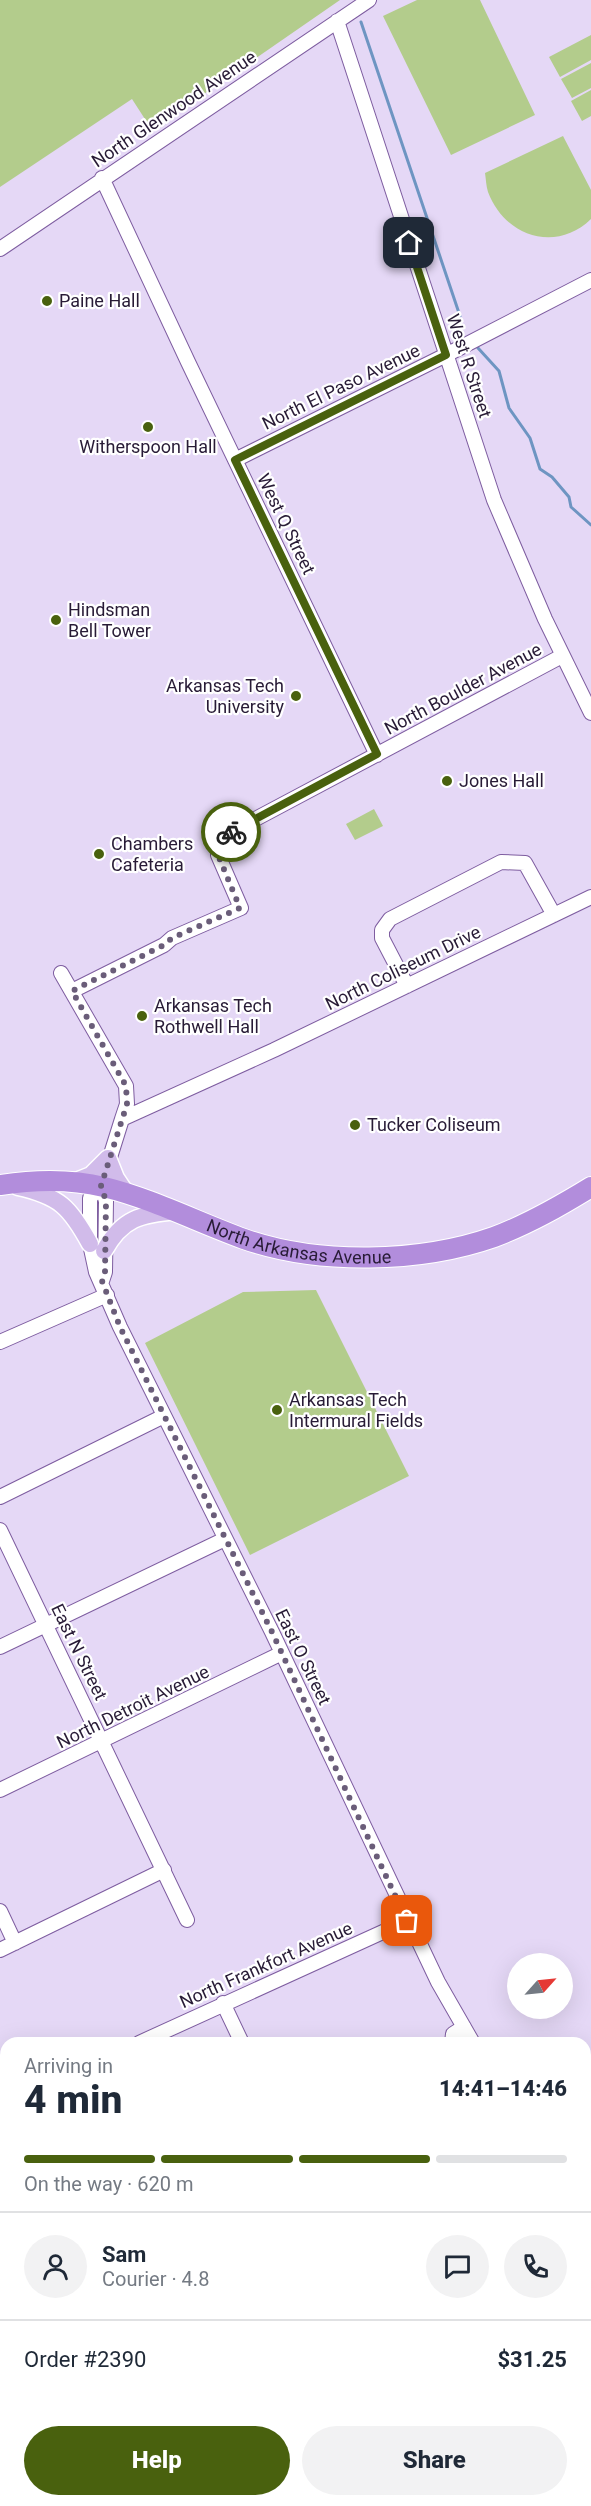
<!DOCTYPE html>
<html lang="en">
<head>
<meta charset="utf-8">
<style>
	:root { --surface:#fff; --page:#f2f2f3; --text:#1f2937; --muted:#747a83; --line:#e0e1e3; --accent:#49610e }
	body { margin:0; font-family:Roboto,sans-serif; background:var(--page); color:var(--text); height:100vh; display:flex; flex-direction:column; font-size:22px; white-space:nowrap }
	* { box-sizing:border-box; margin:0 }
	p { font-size:20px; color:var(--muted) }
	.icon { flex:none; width:33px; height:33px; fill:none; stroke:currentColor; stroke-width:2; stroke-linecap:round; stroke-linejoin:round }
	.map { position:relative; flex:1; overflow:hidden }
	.drawer { position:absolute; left:0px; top:2037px; width:591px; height:470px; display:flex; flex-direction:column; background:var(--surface); border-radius:18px 18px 0 0; box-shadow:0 6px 24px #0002 }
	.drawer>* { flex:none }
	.needle { width:39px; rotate:63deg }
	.fabs { position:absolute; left:507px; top:1953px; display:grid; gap:12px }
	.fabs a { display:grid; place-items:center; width:66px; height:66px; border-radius:50%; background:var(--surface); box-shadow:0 6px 24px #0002; font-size:30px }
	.pin { position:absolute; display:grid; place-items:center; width:51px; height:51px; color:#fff; margin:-26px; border-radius:12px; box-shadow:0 3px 9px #0006 }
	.courier { position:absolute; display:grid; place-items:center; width:60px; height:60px; margin:-30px; border:4px solid #49610e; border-radius:50%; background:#fff; color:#222; box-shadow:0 2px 8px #0007 }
	.overview em { font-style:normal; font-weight:800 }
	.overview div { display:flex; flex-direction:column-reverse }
	.overview { display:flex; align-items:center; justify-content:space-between; height:102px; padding:0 24px }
	h1 { font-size:39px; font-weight:800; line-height:45px }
	.bar { display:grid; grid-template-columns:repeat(4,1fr); gap:9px 6px; align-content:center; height:72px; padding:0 24px }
	.bar i { height:8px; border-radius:4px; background:var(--line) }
	.bar .selected { background:var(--accent) }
	.bar p { grid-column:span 4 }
	.line { display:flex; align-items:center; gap:15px; padding:0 24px; border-top:2px solid var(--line) }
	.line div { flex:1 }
	.round { display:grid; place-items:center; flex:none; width:63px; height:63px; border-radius:32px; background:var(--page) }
	.primary-button { display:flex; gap:12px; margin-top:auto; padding:12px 24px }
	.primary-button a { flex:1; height:69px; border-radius:36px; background:var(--accent); color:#fff; font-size:24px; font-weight:800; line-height:69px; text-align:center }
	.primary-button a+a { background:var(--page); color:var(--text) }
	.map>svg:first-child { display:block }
	.green { fill:#b3cc8c }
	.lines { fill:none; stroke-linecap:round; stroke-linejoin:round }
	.stream { stroke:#6e95c2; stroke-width:3 }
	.minor-casing { stroke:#7e5da0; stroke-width:16 }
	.major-casing { stroke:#fff; stroke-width:19 }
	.highway-casing { stroke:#fff; stroke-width:22 }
	.minor { stroke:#fff; stroke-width:14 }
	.major { stroke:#d1bbea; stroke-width:16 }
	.highway { stroke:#b28ddc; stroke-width:20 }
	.done { stroke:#6a5d79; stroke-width:6; stroke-dasharray:0 10.8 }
	.route { stroke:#49610e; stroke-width:8 }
	.poi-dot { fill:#49610e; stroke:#fff; stroke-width:2 }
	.labels { text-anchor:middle; stroke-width:4.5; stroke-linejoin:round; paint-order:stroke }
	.street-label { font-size:18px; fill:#281b36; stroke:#fff }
	.poi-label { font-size:18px; fill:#281b36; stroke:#fff; text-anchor:start }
</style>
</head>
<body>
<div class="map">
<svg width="591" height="2506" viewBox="0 0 591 2506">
	<rect width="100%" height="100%" fill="#e5d8f6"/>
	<path class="green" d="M0,0h340l-188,130 -20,-31 -132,88z
		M417,0h63l55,115 -84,40 -68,-139z
		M591,35v25l-31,17 -11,-20z
		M591,63v25l-19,10 -11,-19z
		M591,90v26l-9,5 -11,-20z
		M563,136l28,54v29c-35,34 -86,18 -103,-27 -2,-6 -2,-13 -3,-19z
		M374,809l9,17 -28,14 -9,-16z
		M316,1290l93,186 -159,79 -105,-212 98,-51z"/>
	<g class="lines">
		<path class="stream" d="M361,22l99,294
			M478,348l21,23 10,37 21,30 10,31 12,8 17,20 2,10 20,18"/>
		<defs>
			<path id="minor" d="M337,21l157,479 51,119 46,94
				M102,178l86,184 189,393
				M0,249l369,-249
				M235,460l211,-105 145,-75
				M61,973l65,113 1,18 -5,15
				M407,986l-25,-48v-8l8,-11 111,-57 24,1 29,52
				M72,991l92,-46 8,-7 69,-30 -23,-53 5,-17 8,-6 331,-176
				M101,1186l5,15 -1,71 -3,9
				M0,1342l107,-47
				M0,1497l164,-81
				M0,1530l187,390
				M0,1647l225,-108
				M0,1790l282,-137
				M0,1911l15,32
				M0,1950l164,-80
				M223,2003l19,40
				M139,2043l268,-122
				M452,2043l1,-9 11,-7
				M473,2043l-35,-61 -166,-350 -152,-305 -24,-55 -6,-28v-46l11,-12 21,-67 152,-69 317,-153
				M0,2111l6,-3
				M585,2169l6,4
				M0,2221l6,12
				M0,2303l6,-3
				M585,2333l6,13
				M0,2463l6,-2
				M135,2500l2,6
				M296,2500l3,6"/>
			<path id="major" d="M71,1183l20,-8 17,-17 8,20 10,15
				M18,1187c41,9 52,20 72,57
				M104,1251c18,-33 37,-37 73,-40"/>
			<g id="highway">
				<path id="s1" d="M0,1185c33,-5 71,-6 104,2 49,12 93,35 140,52 74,26 176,24 250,-2 35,-13 66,-31 97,-50"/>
			</g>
		</defs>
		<use href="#minor" class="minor-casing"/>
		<use href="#major" class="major-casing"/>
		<use href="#highway" class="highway-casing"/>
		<use href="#minor" class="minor"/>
		<use href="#major" class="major"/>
		<use href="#highway" class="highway"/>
	</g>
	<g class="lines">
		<path class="done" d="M231,832l-8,6 -5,17 22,53 -68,30 -8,7 -92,46 54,95 1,18 -26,82 5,15 -1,71 -3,9 18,46 152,305 135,289"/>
		<path class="route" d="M231,832l146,-78 -142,-294 211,-105 -37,-112"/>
	</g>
	<g class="poi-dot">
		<circle cx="47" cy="301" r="6"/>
		<circle cx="148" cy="427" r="6"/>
		<circle cx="56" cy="620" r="6"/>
		<circle cx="296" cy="696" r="6"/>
		<circle cx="447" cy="781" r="6"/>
		<circle cx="99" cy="854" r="6"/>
		<circle cx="142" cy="1016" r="6"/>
		<circle cx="355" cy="1125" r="6"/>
		<circle cx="277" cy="1410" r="6"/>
	</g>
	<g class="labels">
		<g class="street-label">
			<text transform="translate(174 109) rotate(-34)" y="6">North Glenwood Avenue</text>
			<text transform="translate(469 366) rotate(72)" y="6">West R Street</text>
			<text transform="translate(341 387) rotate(-26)" y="6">North El Paso Avenue</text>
			<text transform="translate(286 524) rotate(64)" y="6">West Q Street</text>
			<text transform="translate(463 689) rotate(-28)" y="6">North Boulder Avenue</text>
			<text transform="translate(403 968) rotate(-26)" y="6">North Coliseum Drive</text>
			<text dy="6" stroke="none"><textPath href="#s1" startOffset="309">North Arkansas Avenue</textPath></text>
			<text transform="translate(79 1652) rotate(64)" y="6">East N Street</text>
			<text transform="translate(303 1657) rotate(64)" y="6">East O Street</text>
			<text transform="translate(133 1707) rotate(-26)" y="6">North Detroit Avenue</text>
			<text transform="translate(266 1965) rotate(-24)" y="6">North Frankfort Avenue</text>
		</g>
		<g class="poi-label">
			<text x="59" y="307">Paine Hall</text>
			<text x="148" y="453" text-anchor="middle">Witherspoon Hall</text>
			<text x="68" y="616">Hindsman<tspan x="68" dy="21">Bell Tower</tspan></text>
			<text x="284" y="692" text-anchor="end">Arkansas Tech<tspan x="284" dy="21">University</tspan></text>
			<text x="459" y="787">Jones Hall</text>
			<text x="111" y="850">Chambers<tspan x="111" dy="21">Cafeteria</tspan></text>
			<text x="154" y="1012">Arkansas Tech<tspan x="154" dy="21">Rothwell Hall</tspan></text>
			<text x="367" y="1131">Tucker Coliseum</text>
			<text x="289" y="1406">Arkansas Tech<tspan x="289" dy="21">Intermural Fields</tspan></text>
		</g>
	</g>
</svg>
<div class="fabs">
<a><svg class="needle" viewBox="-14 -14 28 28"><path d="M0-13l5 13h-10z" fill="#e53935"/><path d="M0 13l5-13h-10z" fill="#747a83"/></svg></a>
</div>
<div class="pin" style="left:407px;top:1921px;background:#ea580c"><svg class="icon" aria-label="bag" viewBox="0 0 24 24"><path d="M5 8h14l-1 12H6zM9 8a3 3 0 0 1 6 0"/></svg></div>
<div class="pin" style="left:409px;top:243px;background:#1f2937"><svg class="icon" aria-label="home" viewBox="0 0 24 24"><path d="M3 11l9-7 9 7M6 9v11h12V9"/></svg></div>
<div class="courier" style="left:231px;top:832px"><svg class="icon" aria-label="bike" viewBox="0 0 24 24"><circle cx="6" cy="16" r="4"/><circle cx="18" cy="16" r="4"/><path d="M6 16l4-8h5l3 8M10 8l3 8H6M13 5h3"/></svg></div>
<section class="drawer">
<div class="overview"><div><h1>4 min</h1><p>Arriving in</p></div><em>14:41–14:46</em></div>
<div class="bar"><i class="selected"></i><i class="selected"></i><i class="selected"></i><i></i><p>On the way · 620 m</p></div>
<div class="line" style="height:108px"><a class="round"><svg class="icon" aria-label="person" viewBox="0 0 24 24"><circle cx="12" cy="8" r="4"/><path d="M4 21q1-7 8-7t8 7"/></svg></a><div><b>Sam</b><p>Courier · 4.8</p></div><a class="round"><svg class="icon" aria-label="chat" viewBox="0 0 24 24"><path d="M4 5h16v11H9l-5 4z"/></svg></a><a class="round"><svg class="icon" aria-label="phone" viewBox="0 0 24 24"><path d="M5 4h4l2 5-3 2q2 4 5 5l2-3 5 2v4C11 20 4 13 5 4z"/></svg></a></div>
<div class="line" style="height:78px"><div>Order #2390</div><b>$31.25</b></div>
<div class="primary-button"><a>Help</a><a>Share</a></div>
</section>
</div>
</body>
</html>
